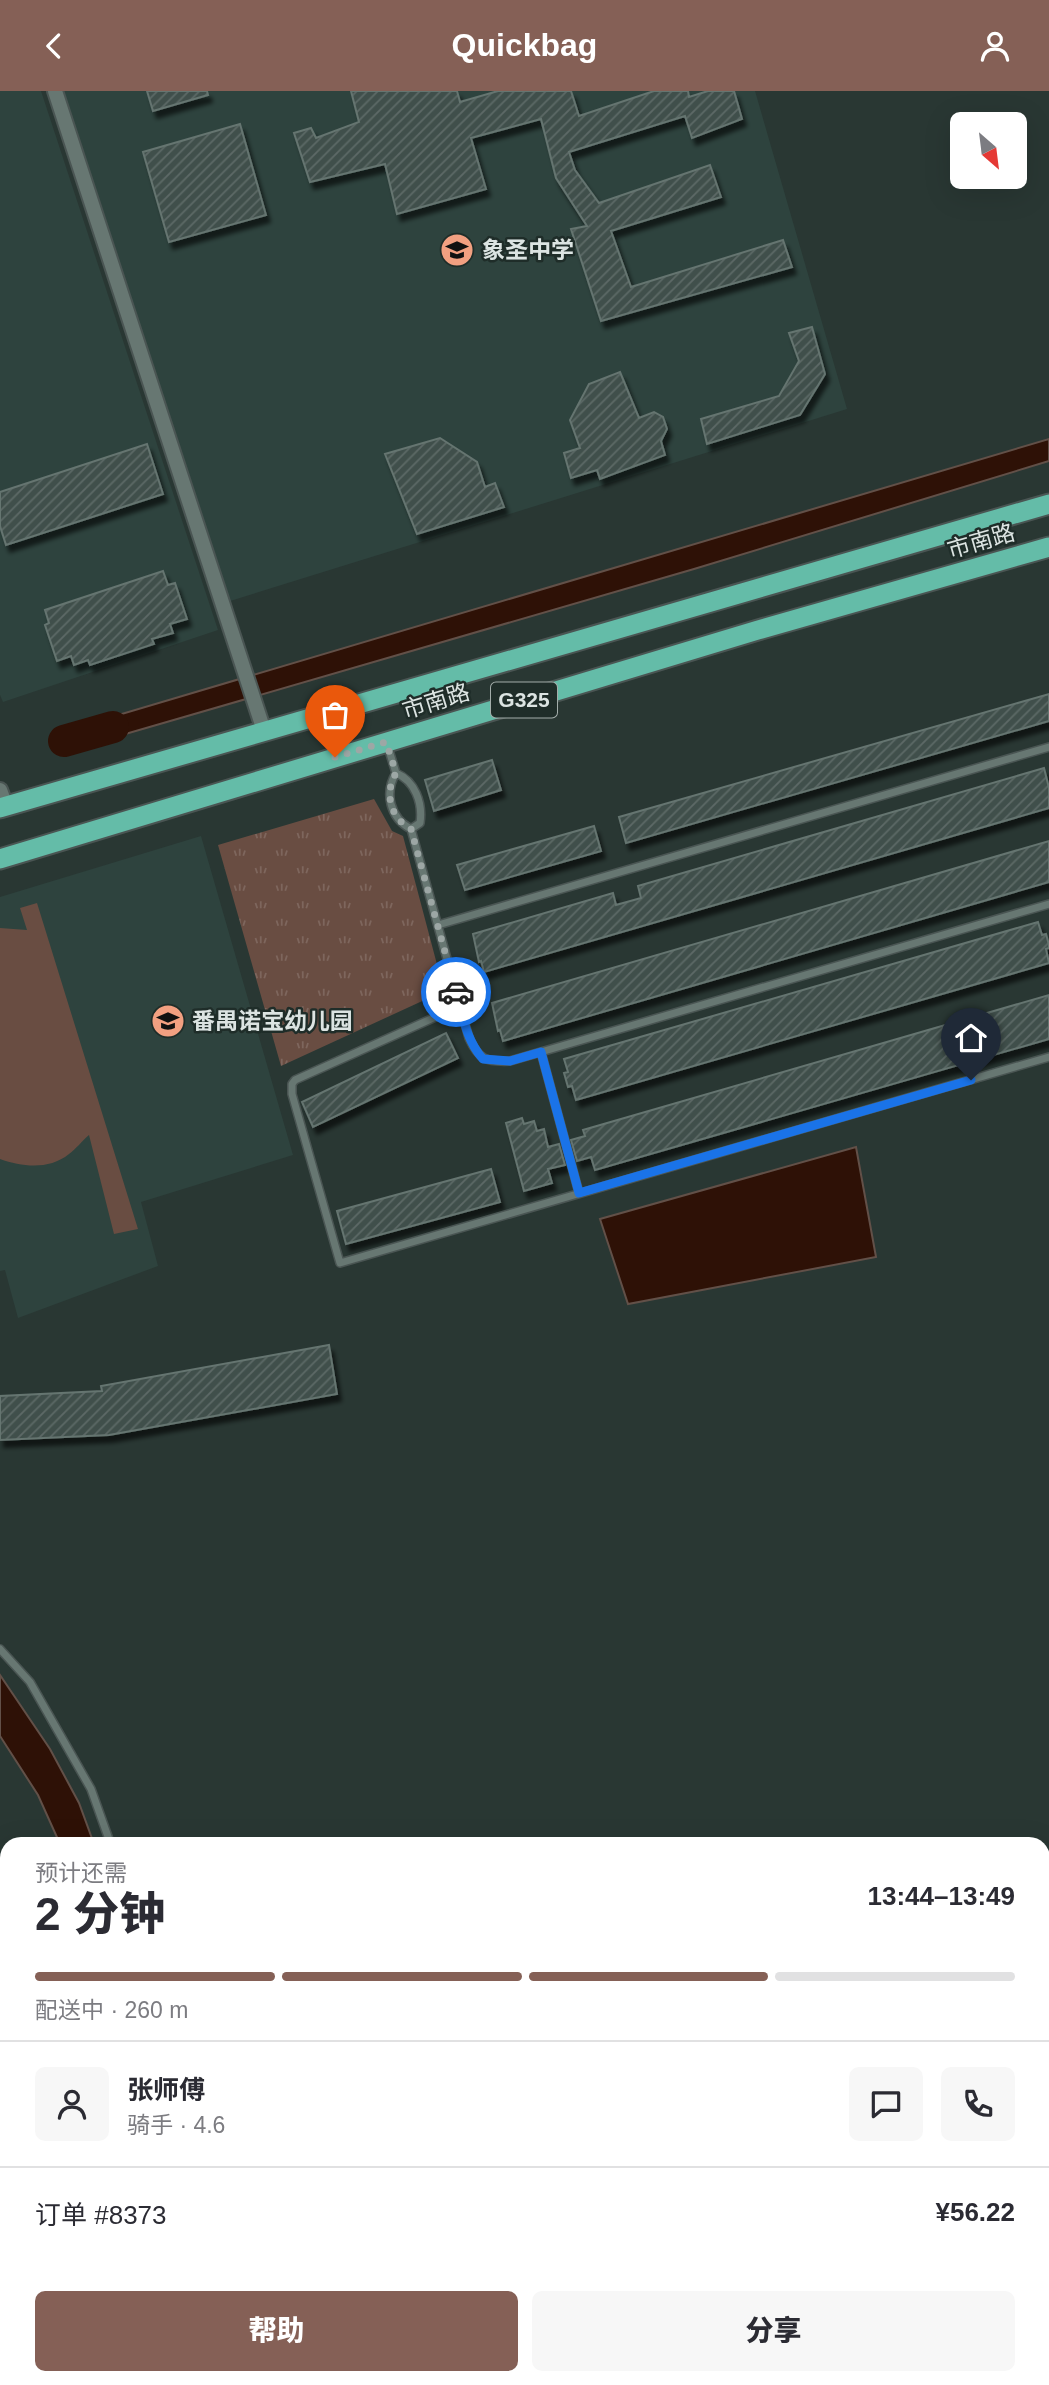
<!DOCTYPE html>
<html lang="zh">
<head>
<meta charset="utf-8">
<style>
	:root { --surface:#fff; --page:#f7f7f7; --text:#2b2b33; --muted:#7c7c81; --line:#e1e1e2; --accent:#856056 }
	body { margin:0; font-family:Arial,"Noto Sans SC",sans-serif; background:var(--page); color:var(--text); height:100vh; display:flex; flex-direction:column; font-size:26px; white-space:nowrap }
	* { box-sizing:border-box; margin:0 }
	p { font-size:23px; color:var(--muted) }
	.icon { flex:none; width:38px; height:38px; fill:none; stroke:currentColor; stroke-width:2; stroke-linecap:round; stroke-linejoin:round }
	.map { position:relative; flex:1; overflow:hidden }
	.drawer { position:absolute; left:0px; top:1746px; width:1050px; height:548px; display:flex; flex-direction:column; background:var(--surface); border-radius:21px 21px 0 0; box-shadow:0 7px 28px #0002 }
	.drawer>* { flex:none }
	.needle { width:46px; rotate:152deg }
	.fabs { position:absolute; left:950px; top:21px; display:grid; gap:14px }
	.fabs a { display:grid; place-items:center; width:77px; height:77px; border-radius:10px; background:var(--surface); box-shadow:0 7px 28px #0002; font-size:35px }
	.pin { position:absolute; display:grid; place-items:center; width:60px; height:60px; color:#fff; margin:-72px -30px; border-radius:50% 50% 50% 0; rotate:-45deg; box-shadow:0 0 7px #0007 }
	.pin .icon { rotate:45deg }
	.courier { position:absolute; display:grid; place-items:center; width:70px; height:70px; margin:-35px; border:5px solid #1a73e8; border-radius:50%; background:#fff; color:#222; box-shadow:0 2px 9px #0007 }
	.overview em { font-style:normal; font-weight:800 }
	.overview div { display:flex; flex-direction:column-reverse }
	.overview { display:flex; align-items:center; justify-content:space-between; height:119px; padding:0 35px }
	h1 { font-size:46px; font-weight:800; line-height:52px }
	.bar { display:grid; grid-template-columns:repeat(4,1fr); gap:10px 7px; align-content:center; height:84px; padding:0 35px }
	.bar i { height:9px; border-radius:5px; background:var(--line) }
	.bar .selected { background:var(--accent) }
	.bar p { grid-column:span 4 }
	.line { display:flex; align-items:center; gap:18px; padding:0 35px; border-top:2px solid var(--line) }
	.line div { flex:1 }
	.round { display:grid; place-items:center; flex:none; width:74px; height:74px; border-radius:10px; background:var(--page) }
	.primary-button { display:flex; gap:14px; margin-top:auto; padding:14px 35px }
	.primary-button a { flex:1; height:80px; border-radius:10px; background:var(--accent); color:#fff; font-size:28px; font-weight:800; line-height:80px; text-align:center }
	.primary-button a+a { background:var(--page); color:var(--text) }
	header { display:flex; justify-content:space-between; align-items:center; height:91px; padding:0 35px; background:var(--accent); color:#fff; font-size:32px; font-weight:800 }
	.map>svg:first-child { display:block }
	.built { fill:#2e433e }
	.grass { fill:url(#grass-tufts) }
	.garden { fill:#694d42 }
	.water { fill:#2e1106; stroke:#625048; stroke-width:2 }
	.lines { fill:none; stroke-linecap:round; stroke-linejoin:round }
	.river { stroke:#2e1106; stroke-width:32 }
	.building { fill:url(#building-hatch); stroke:#657470; stroke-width:2; filter:url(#shadow) }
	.service-casing { stroke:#4a5553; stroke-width:10 }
	.minor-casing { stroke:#4a5553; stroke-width:18 }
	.tertiary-casing { stroke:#4a5553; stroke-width:21 }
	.trunk-casing { stroke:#4a5553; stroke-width:23 }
	.service { stroke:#677772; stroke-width:7 }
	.minor { stroke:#677772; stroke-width:14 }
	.tertiary { stroke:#677772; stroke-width:18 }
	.trunk { stroke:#64bca8; stroke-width:19 }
	.done { stroke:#9da7a5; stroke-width:7; stroke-dasharray:0 12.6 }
	.route { stroke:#1a73e8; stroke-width:9 }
	.labels { text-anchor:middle; stroke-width:5; stroke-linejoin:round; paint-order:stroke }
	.shield { fill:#1f2d29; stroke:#a3adaa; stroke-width:2 }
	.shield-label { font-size:21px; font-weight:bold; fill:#dce4e2 }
	.poi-label { font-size:23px; font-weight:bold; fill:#dce4e2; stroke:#1f2d29; text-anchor:start }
	.street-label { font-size:23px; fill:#dce4e2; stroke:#1f2d29 }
</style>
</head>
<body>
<header><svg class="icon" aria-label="back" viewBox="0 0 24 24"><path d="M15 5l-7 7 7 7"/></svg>Quickbag<svg class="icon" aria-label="person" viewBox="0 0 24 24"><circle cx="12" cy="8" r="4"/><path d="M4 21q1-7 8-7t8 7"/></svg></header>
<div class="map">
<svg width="1049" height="2294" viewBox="0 0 1049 2294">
	<defs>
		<pattern id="grass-tufts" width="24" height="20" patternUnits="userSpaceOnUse" patternTransform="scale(1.75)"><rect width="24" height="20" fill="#694d42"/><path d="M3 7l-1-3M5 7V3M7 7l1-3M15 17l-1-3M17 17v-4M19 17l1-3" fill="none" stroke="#7e665d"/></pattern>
		<pattern id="building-hatch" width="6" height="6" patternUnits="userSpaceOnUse" patternTransform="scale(1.75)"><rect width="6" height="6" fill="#41504c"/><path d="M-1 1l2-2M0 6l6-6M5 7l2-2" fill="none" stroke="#5c6966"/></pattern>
		<filter id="shadow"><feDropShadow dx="4" dy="7" stdDeviation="2" flood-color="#0009"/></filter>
	</defs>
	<rect width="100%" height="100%" fill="#293733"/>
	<path class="built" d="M0,0h41l177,539 -215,72 -3,-7z
		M62,0h693l92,318 -620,193z
		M201,745l92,319 -152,47 17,64 -140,52 -13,-48 -5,1v-374z
		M0,2132l7,12v143h84l3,7h-94z"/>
	<path class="grass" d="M374,708l18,32 11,5 41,155 -163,75 -63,-221z"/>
	<path class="garden" d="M37,812l101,326 -24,5 -25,-99c-7,6 -13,14 -20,19 -20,16 -46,13 -69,5v-231l27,2 -7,-22z"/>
	<path class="water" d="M1049,348v22l-355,108 -603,175 -17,-6 7,-12z
		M856,1056l20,110 -248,47 -28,-85z
		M0,1584l50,74 29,54 15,41h-34l-22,-49 -38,-59z
		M1049,2189v105h-358l17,-7h335v-97z"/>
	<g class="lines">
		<path class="river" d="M64,650l49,-14"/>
	</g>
	<path class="building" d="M147,0h60l1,4 -55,16z
		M351,0h106l3,11 38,-11h73l8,25 75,-25h34l1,6 19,-6h26l8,28 -50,19 -7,-22 -116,36 6,18 24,33 111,-38 11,32 -110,34 20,56 152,-47 9,27 -191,54 -30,-92 16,-3 -31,-48 -15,-59 -70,19 15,51 -89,25 -12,-50 -75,18 -16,-49 17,-5 5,10 43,-16z
		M240,33l26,91 -97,27 -26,-90z
		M812,236l13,47 -25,41 -93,29 -6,-25 78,-23 20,-35 -10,-28z
		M620,281l19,46 15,-6 9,5 4,12 -6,12 4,14 -65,24 -3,-9 -26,8 -7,-25 16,-5 -10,-28 19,-36z
		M440,347l37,24 8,25 10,-4 9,24 -87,27 -32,-80z
		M147,353l16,50 -157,51 -6,-19v-34z
		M163,480l5,14 7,-2 12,36 -17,5 3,9 -21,6 2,5 -64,21 -2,-5 -14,5 -3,-9 -14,5 -12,-36 4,-2 -4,-13z
		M1049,603v27l-423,122 -7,-26z
		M492,669l9,30 -67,21 -9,-31z
		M1044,677l5,20v20l-565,164 -3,-11 -2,1 -6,-28 140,-41 3,12 25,-7 -3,-12z
		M594,735l7,25 -136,39 -8,-25z
		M1049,750v41l-546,159 -3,-11 -2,1 -6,-28z
		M1038,831l4,13 4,-1 3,11v3l-3,1 3,14 -473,137 -4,-14 -4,1 -4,-14 4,-1 -4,-13z
		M1049,904v44l-454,131 -4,-13 -14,4 -6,-21 14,-4 -2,-6z
		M446,942l12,25 -145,69 -11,-25z
		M522,1027l2,6 10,-3 3,10 7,-2 4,18 11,-3 6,21 -17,4 4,14 -28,8 -18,-68z
		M491,1078l9,33 -154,42 -9,-33z
		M329,1254l8,49 -228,41 -109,5v-44l102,-5 -1,-5z"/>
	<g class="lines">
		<defs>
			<path id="service" d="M387,653l9,29
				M396,682c19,8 27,30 24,50l-9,6c-21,-11 -27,-36 -15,-56z
				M411,738l58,209c10,22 17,24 41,23l539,-157
				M438,834l611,-178
				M460,915l-165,74 -3,4v10l48,169 709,-206
				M541,961l38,141
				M0,1558l30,33 61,107 20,56"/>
			<path id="minor" d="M55,0l209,640
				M0,699l6,16"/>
			<path id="tertiary" d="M1043,2110l6,-1
				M1043,2140l6,-1
				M387,2294l14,-7
				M461,2294l17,-7"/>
			<path id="trunk" d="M0,717l1049,-304
				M0,768l758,-229 291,-83"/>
		</defs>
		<use href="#service" class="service-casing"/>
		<use href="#minor" class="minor-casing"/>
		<use href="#tertiary" class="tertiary-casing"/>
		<use href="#trunk" class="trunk-casing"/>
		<use href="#service" class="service"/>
		<use href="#minor" class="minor"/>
		<use href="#tertiary" class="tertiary"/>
		<use href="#trunk" class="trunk"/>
	</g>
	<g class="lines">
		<path class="done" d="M335,666l51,-15 10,31c-12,20 -6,45 15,56l45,163"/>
		<path class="route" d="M456,901c7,24 10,48 27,67l27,2 31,-9 38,141 392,-113"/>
	</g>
	<defs>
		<symbol id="school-disc" viewBox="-11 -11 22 22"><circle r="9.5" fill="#f2a081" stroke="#1f2d29"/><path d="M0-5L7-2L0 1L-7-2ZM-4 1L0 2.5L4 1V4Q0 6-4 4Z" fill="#111"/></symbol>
	</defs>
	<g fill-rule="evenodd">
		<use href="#school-disc" x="438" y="140" width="38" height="38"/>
		<use href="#school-disc" x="149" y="911" width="38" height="38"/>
	</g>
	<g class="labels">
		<rect class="shield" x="491" y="591.5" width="66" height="35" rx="5"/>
		<g class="shield-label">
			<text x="524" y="616">G325</text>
		</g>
		<g class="poi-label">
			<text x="482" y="167">象圣中学</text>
			<text x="192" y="938">番禺诺宝幼儿园</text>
		</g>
		<g class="street-label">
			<text transform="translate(981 450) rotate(-16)" y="8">市南路</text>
			<text transform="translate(436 610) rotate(-17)" y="8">市南路</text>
		</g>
	</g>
</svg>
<div class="fabs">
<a><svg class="needle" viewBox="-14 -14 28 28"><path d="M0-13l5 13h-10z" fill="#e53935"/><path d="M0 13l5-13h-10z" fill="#7c7c81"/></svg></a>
</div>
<div class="pin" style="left:335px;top:666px;background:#ea580c"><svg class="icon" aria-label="bag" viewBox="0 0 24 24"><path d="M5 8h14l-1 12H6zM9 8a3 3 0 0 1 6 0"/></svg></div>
<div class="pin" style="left:971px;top:989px;background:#1f2937"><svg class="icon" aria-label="home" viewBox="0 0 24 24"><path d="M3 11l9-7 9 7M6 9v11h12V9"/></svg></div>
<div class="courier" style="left:456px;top:901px"><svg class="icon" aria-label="car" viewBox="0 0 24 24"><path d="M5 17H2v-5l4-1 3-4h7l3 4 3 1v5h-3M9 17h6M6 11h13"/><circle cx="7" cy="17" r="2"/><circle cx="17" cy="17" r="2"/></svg></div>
<section class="drawer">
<div class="overview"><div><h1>2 分钟</h1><p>预计还需</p></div><em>13:44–13:49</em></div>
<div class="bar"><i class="selected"></i><i class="selected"></i><i class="selected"></i><i></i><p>配送中 · 260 m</p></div>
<div class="line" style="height:126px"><a class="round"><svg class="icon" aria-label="person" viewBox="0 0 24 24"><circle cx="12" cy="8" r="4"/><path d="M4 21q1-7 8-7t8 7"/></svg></a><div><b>张师傅</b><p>骑手 · 4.6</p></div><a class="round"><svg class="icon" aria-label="chat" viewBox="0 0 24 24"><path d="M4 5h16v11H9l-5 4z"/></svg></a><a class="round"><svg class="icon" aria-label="phone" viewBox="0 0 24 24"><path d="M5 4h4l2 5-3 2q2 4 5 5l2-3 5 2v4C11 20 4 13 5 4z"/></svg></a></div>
<div class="line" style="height:91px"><div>订单 #8373</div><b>¥56.22</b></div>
<div class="primary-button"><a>帮助</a><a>分享</a></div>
</section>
</div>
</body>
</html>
